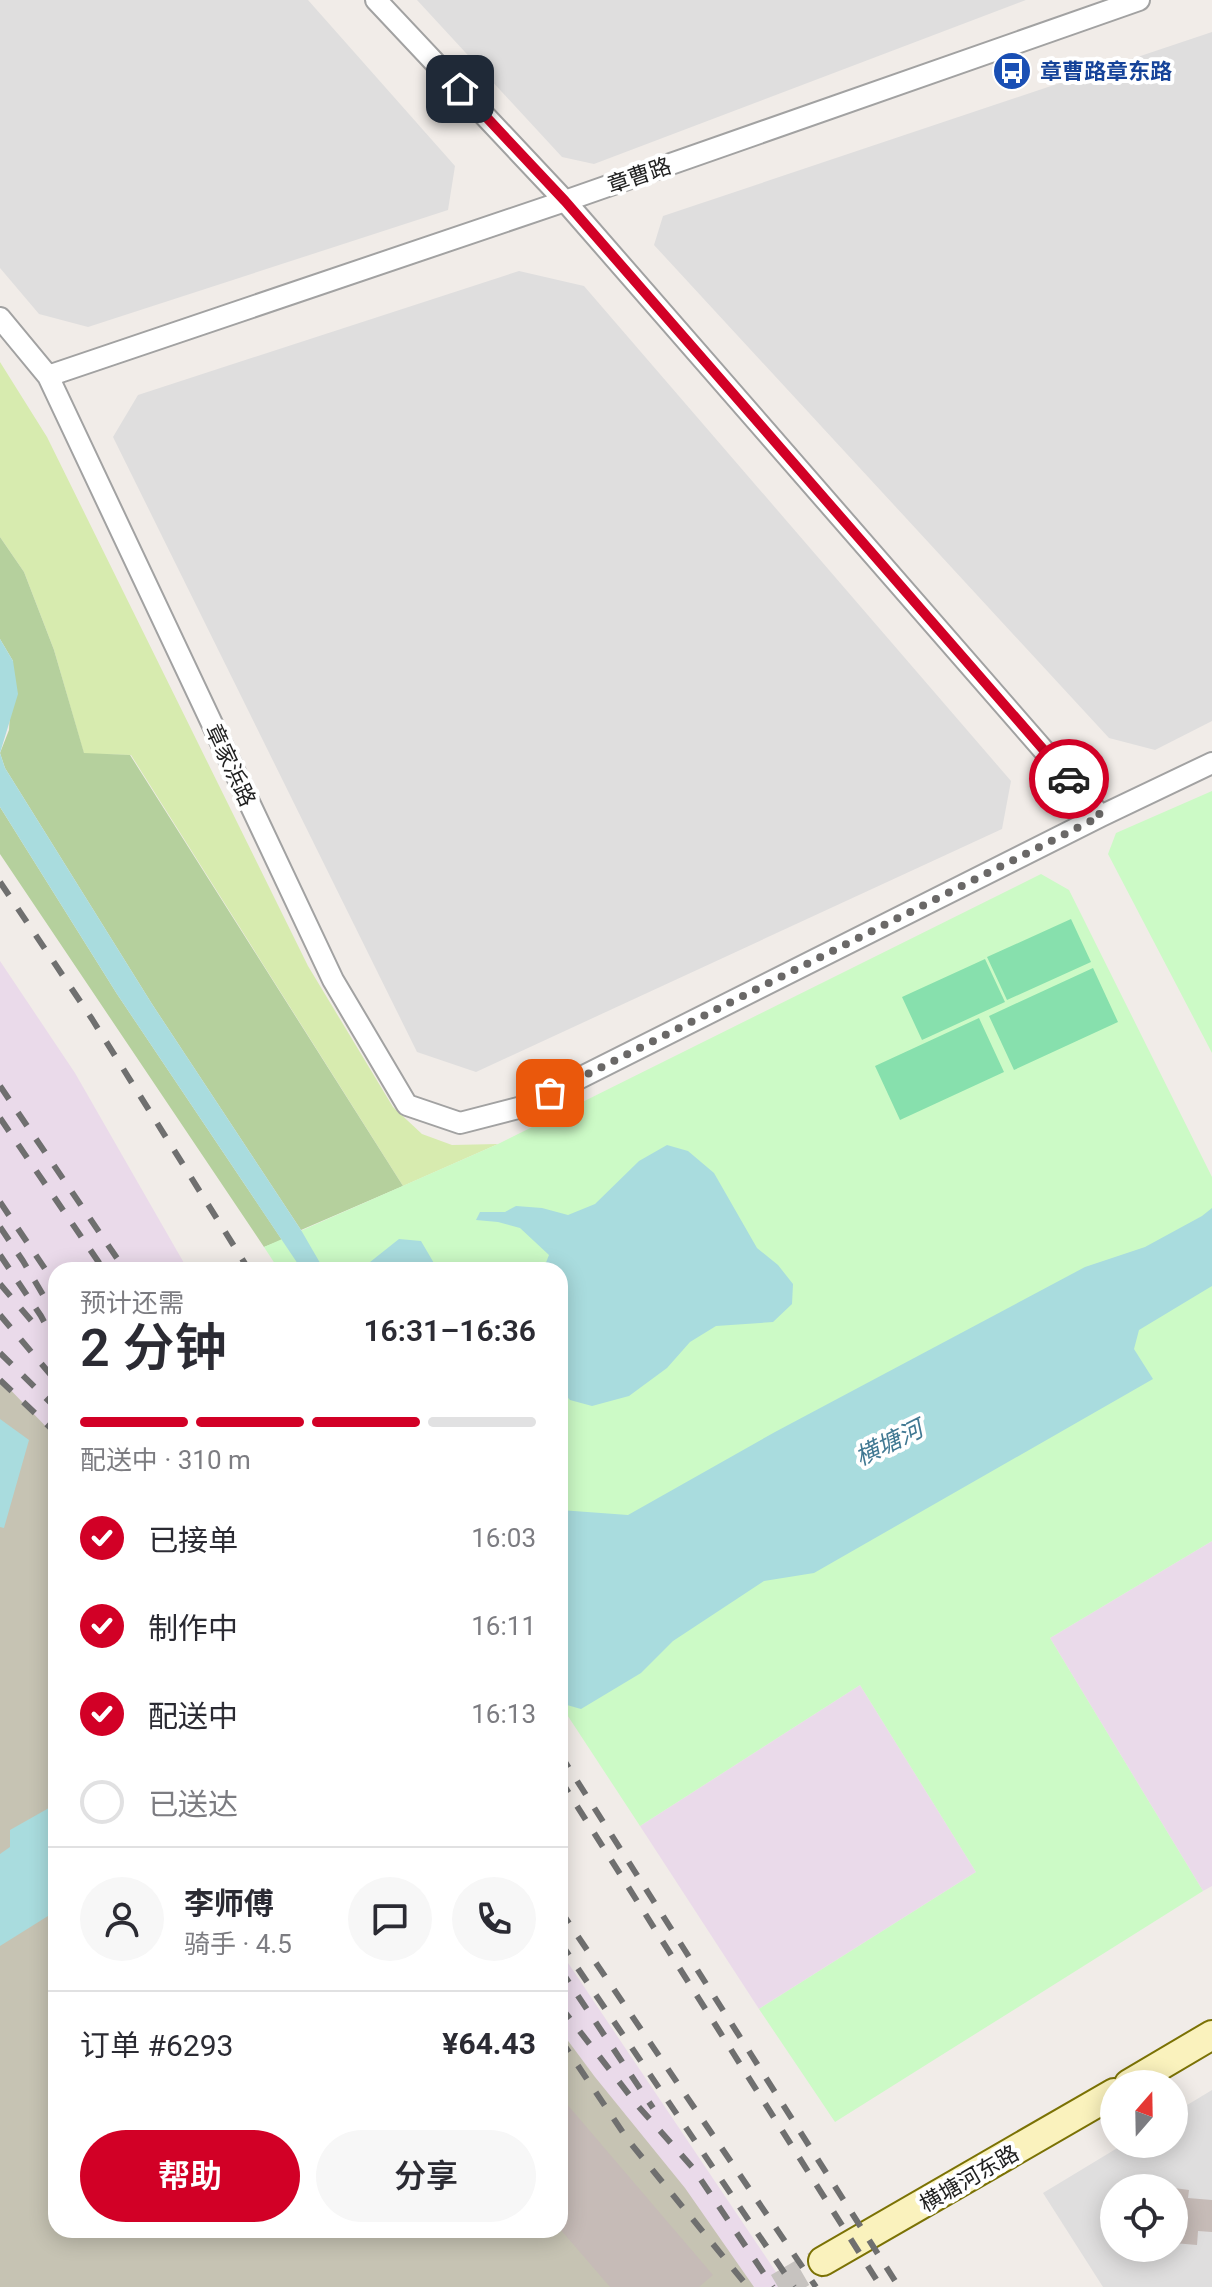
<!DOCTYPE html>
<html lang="zh">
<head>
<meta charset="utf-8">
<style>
	:root { --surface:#fff; --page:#f7f7f7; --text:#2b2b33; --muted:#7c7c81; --line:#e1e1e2; --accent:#d20026 }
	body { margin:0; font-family:Roboto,"Noto Sans SC",sans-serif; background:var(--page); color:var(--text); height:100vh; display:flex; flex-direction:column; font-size:30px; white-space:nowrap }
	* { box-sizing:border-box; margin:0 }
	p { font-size:26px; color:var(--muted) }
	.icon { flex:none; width:44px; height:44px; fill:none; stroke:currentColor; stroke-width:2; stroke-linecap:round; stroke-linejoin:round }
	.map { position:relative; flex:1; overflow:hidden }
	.side { position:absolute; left:48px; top:1262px; width:520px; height:976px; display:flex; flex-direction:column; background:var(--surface); border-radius:24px; box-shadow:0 4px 20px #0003 }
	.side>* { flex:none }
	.needle { width:52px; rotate:20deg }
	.controls { position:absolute; left:1100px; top:2070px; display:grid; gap:16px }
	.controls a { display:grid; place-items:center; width:88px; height:88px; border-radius:50%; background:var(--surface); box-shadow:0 4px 20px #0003; font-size:40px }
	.pin { position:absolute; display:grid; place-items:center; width:68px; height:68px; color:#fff; margin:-34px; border-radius:16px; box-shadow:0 4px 12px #0006 }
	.courier { position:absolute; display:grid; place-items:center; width:80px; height:80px; margin:-40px; border:6px solid #d20026; border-radius:50%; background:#fff; color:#222; box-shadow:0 2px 10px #0007 }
	.overview em { font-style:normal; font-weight:600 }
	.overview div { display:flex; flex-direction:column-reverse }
	.overview { display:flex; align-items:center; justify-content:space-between; height:136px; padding:0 32px }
	h1 { font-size:52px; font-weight:600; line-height:60px }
	.bar { display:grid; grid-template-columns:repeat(4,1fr); gap:12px 8px; align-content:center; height:96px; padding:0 32px }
	.bar i { height:10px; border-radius:6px; background:var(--line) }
	.bar .on { background:var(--accent) }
	.bar p { grid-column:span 4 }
	.line { display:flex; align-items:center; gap:20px; padding:0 32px; border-top:2px solid var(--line) }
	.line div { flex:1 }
	.round { display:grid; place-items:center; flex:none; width:84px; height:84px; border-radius:42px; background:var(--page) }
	ol { padding:0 32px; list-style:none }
	li { display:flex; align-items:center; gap:24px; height:88px }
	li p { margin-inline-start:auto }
	li .icon { padding:8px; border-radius:50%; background:var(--accent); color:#fff; stroke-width:4 }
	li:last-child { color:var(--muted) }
	li i { width:44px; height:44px; border:4px solid var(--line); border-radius:50% }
	.button { display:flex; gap:16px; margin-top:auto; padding:16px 32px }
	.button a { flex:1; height:92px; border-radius:48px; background:var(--accent); color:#fff; font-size:32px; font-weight:600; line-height:92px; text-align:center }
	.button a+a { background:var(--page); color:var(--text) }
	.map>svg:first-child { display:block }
	.residential { fill:#dfdede; fill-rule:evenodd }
	.industrial { fill:#eadaea }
	.construction { fill:#c6c3b3 }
	.grass { fill:#d7ebaf }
	.forest { fill:#b5d09d }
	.park { fill:#ccfac6 }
	.pitch { fill:#87e0ad }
	.water { fill:#a9dcde }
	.building { fill:#c6bbb7 }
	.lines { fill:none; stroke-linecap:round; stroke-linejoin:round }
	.secondary-tunnel { stroke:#c7c3c0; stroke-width:28; stroke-dasharray:28 14; stroke-linecap:butt }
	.street-casing { stroke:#a2a2a2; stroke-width:24 }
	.secondary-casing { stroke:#7b7205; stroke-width:32 }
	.street { stroke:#fff; stroke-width:20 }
	.secondary { stroke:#faf2bd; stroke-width:28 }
	.rail { stroke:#6f6f6f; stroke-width:6; stroke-dasharray:16 16; stroke-linecap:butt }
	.done { stroke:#6a6867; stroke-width:8; stroke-dasharray:0 14.4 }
	.route { stroke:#d20026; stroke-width:10 }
	.labels { text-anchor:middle; stroke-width:8; stroke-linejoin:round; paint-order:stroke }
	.transit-label { font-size:22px; font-weight:bold; fill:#164399; stroke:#fff; text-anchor:start }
	.street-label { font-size:22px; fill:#212121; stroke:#fff }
	.water-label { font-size:24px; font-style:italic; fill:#407892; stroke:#fff }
</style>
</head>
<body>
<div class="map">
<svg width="1212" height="2287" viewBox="0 0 1212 2287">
	<rect width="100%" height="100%" fill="#f1ece8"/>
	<path class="residential" d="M0,0h308l147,166 -7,44 -360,117 -49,-13 -39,-46z
		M417,0h609l-432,164 -32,-7z
		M1212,32v689l-57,29 -46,-12 -455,-493 9,-29z
		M519,271l65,15 427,495 -9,48 -526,243 -59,-20 -304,-615 25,-42z
		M1212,2090v197h-109l-60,-94 81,-49h50v-31zM1114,2188h60v60h-60z"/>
	<path class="industrial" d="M0,961l75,112 113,197h-132v193l-56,-32z
		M1212,1541v345l-9,5 -153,-253z
		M860,1685l116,187 -217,137 -119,-183z
		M560,1951l226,336h-59l-68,-122 -99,-135z"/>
	<path class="construction" d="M0,1379l56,58v793h504v-200l35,47 90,111 69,99h-754z"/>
	<path class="grass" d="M0,362l47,75 261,529 85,141 29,27 30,11 46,-1 -95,42 -272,-431 -47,-1 -30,-104 -30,-78 -24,-35z"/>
	<path class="forest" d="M0,537l24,35 30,78 30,103 46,2 273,431 -102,44 -149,-226 -147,-236 -5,-15 9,-23 4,-69 -13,-22z
		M0,807l117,187 165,246 -18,7 -264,-393z"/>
	<path class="park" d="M1212,791v262l-104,-199 8,-21z
		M1041,874l28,16 143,287v364l-162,97 153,253 -368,231 -76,-113 217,-137 -116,-187 -220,141 -80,-122v-434h-281l-15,-23 234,-103z"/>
	<path class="pitch" d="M1071,919l20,43 -84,38 -20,-43z
		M985,959l20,43 -83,38 -20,-43z
		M1093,968l25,54 -104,48 -25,-54z
		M979,1018l25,54 -104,48 -25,-54z"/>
	<path class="water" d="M0,639l13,22 5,33 -18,59 5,15 147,236 149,226 22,38 3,2h-24l-185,-276 -117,-187z
		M667,1145l21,6 26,22 43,75 21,17 15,19 -1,20 -19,18 -57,4 -26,16 -23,26 -38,28 -37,10 -22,-6 -10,-11v-119h-17l6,-15 -29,-27 -22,-6 -22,-2 4,-8h25l11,-6 26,2 26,7 27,-11 44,-43z
		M1212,1208v78l-73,44 -5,19 19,30 -339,194 -50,8 -91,60 -32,32 -60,36 -21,-6v-193l68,5 147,-83 310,-165 60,-20 57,-31z
		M399,1239l22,2 17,29h-78z
		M0,1419l29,21 -25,88 -4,-1z
		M56,1804v107l-56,35v-92l10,-7v-17z"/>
	<path class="building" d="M560,2096l153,179 -14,12h-89l-50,-58z
		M1174,2188l15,2 -1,8 24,2v32l-14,-1 -1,14 -23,-2z"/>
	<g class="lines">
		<path class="secondary-tunnel" d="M778,2287l45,-26"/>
		<defs>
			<path id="street" d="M376,0l189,201 536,615
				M0,318l48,58 285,604 74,125 53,18 62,-16 579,-291 111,-53
				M48,376l517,-175 574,-201"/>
			<path id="secondary" d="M1129,2084l83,-49
				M823,2261l291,-168"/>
		</defs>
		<use href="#street" class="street-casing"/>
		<use href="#secondary" class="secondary-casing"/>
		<use href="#street" class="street"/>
		<use href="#secondary" class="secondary"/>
		<path class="rail" d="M0,882l92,137 157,251
			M0,1086l125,184
			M0,1118l104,152
			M0,1202l56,83
			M0,1227l23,34 33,56
			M0,1255l41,61 15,28
			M0,1284l35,41
			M0,1315l56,66
			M0,1353l56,55
			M0,1380l56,53
			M560,1754l339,533
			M560,1779l321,508
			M560,1910l256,377
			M560,1942l234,345
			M560,1969l93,139
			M560,2006l78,100 55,62 80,119
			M560,2039l68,101 120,147"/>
	</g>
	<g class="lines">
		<path class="done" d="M550,1093l551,-277 -32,-37"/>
		<path class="route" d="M460,89l105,112 504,578"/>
	</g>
	<defs>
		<symbol id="bus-disc" viewBox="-11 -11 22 22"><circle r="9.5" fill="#1a4fb4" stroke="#fff"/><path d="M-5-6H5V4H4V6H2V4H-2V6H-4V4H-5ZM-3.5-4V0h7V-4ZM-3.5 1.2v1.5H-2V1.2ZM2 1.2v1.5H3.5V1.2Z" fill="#fff"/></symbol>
	</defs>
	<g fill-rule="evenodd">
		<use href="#bus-disc" x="990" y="49" width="44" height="44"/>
	</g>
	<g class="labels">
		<g class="transit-label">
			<text x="1040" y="79">章曹路章东路</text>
		</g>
		<g class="street-label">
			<text transform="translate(639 175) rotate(-19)" y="8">章曹路</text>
			<text transform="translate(231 765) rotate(65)" y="8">章家浜路</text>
			<text transform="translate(969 2178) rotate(-30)" y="8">横塘河东路</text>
		</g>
		<g class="water-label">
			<text transform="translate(889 1443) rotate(-26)" y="8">横塘河</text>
		</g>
	</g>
</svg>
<div class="controls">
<a><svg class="needle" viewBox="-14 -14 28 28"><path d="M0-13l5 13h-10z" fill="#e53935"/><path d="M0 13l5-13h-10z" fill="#7c7c81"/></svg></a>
<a><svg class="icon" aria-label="locate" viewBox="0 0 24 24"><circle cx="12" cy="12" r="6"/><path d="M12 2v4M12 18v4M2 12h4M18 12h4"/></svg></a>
</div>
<div class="pin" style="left:550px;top:1093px;background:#ea580c"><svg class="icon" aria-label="bag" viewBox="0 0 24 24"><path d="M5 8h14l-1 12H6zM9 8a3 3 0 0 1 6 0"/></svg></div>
<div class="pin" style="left:460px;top:89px;background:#1f2937"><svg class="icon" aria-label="home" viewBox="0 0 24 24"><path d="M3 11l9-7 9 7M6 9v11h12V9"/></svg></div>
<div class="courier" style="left:1069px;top:779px"><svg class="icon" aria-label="car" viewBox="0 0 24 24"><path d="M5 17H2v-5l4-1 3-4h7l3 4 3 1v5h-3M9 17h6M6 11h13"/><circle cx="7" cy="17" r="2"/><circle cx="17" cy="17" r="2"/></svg></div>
<section class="side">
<div class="overview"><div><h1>2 分钟</h1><p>预计还需</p></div><em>16:31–16:36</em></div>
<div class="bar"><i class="on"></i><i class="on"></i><i class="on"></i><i></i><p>配送中 · 310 m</p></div>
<ol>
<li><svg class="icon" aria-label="check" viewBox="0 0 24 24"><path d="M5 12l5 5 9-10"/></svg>已接单<p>16:03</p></li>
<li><svg class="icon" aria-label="check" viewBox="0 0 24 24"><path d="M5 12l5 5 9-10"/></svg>制作中<p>16:11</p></li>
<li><svg class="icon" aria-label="check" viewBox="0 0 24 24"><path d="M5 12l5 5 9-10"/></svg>配送中<p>16:13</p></li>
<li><i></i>已送达</li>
</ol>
<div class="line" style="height:144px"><a class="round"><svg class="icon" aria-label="person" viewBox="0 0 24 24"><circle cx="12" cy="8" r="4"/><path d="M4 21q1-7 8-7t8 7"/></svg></a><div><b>李师傅</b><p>骑手 · 4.5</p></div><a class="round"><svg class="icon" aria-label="chat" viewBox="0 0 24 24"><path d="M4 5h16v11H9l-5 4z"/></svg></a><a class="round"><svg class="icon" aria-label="phone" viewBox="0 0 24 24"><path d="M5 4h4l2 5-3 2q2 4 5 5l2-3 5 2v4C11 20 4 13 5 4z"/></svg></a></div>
<div class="line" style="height:104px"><div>订单 #6293</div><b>¥64.43</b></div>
<div class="button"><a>帮助</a><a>分享</a></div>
</section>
</div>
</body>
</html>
